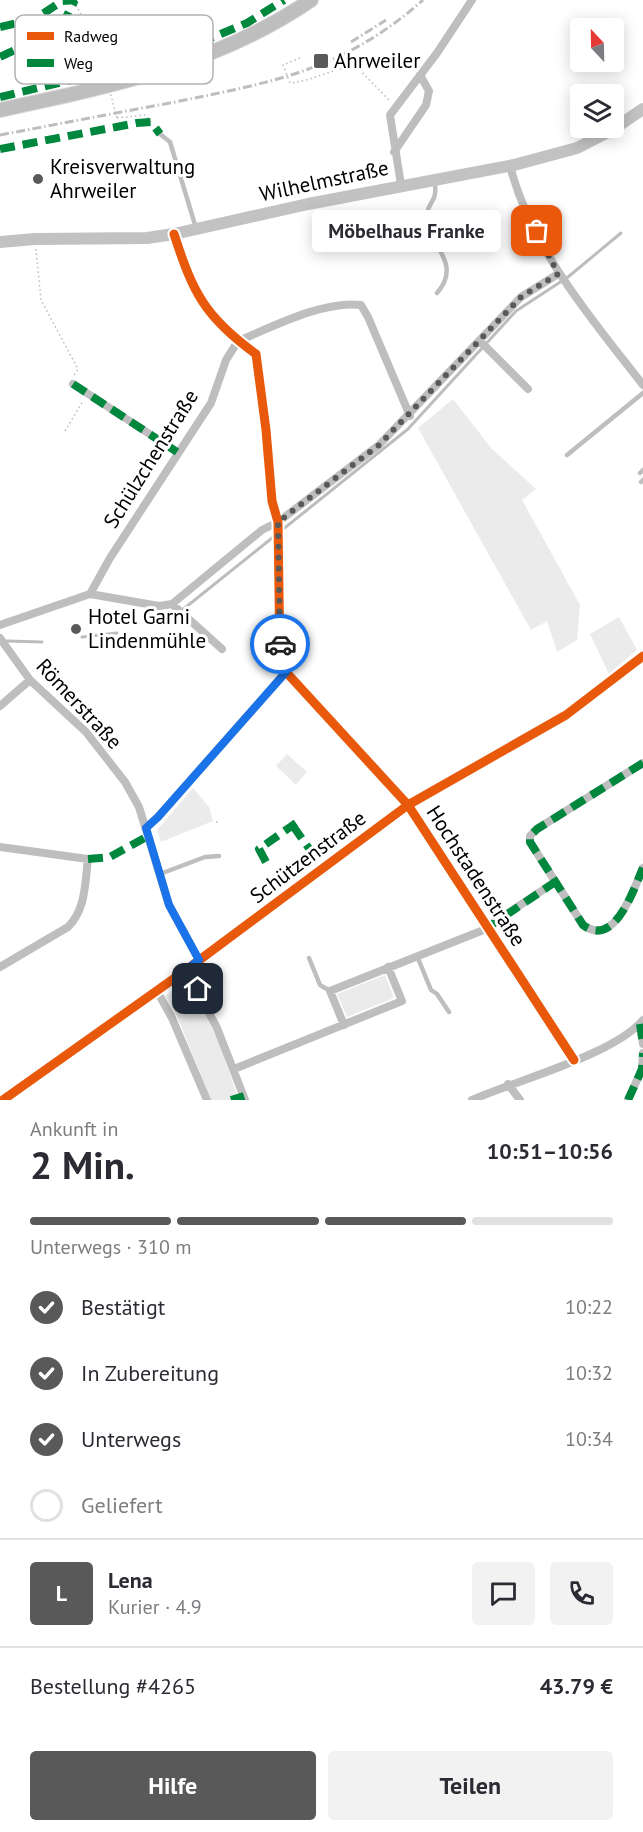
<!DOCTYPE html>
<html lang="de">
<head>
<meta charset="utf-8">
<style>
	:root { --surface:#fff; --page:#f2f2f3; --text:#2b2b33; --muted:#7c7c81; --line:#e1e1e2; --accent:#595959 }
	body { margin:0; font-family:"PT Sans",sans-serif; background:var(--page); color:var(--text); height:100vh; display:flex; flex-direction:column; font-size:22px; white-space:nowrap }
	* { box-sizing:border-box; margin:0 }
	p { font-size:20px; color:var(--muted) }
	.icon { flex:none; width:33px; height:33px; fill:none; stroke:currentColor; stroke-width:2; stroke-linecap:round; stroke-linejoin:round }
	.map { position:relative; height:1100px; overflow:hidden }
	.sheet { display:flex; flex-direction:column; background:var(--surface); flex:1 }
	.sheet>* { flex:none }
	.needle { width:39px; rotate:338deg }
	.buttons { position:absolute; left:570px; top:18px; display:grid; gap:12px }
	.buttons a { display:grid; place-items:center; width:54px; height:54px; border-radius:6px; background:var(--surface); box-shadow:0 3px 15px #0003; font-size:30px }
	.pin { position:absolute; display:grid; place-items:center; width:51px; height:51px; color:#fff; margin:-26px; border-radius:12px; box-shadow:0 3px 9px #0006 }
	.courier { position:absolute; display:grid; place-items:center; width:60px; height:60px; margin:-30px; border:4px solid #1a73e8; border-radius:50%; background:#fff; color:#222; box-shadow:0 2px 8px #0007 }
	.bubble { position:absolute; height:42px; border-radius:6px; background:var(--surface); box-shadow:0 3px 15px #0003; font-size:20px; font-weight:700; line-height:42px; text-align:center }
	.headline em { font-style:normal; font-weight:700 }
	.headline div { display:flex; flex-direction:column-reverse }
	.headline { display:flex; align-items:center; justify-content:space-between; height:102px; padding:0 30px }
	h1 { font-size:39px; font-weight:700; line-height:45px }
	.bar { display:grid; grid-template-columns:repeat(4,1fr); gap:9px 6px; align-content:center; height:72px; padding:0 30px }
	.bar i { height:8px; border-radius:4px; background:var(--line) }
	.bar .selected { background:var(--accent) }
	.bar p { grid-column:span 4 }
	.line { display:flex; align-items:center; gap:15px; padding:0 30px; border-top:2px solid var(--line) }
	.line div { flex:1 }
	.round { display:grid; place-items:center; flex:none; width:63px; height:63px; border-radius:6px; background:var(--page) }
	ol { padding:0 30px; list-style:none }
	li { display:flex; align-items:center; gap:18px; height:66px }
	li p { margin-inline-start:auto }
	li .icon { padding:6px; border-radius:50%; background:var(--accent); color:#fff; stroke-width:4 }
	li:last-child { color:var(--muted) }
	li i { width:33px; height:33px; border:3px solid var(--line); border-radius:50% }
	.button { display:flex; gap:12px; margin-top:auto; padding:12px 30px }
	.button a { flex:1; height:69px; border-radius:6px; background:var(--accent); color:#fff; font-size:24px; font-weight:700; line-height:69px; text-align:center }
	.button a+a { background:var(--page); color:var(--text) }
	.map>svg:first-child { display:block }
	.green { fill:#ebebeb }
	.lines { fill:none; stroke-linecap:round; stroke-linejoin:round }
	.stream { stroke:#bdbdbd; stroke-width:3 }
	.primary-casing { stroke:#dbdbdb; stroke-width:16 }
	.path { stroke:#b9b9b9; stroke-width:1.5; stroke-dasharray:1.5 3; stroke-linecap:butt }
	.lane { stroke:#bebebe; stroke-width:4.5 }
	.street { stroke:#bebebe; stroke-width:8 }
	.secondary { stroke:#c2c2c2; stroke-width:12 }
	.primary { stroke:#bebebe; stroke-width:14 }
	.rail { stroke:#bebebe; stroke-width:3; stroke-dasharray:9 3 1.5 3; stroke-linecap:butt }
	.path-bridge { stroke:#b9b9b9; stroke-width:1.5; stroke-dasharray:1.5 3; stroke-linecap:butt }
	.quiet { stroke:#00873e; stroke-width:8; stroke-dasharray:15 8; stroke-linecap:butt }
	.cycleway-casing { stroke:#fff; stroke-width:13 }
	.cycleway { stroke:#e8590c; stroke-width:9 }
	.done { stroke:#595959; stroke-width:6; stroke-dasharray:0 10.8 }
	.route { stroke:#1a73e8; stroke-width:8 }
	.poi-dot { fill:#595959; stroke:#fff; stroke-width:2 }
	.labels { text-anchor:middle; stroke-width:6; stroke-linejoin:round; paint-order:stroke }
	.poi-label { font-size:21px; fill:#000; stroke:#fff; text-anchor:start }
	.street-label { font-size:21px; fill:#000; stroke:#fff }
	.key { fill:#fff; stroke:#b2b2b2; stroke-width:1.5 }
	.key-label { font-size:16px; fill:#000 }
</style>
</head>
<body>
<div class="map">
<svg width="643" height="1100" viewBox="0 0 643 1100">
	<rect width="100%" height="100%" fill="#fff"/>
	<path class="green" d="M453,399l39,50 44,40 -14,11 58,105 -3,35 -20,12 -10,-31 -16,9 -113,-202z
		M619,617l18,33 -28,24 -19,-40z
		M287,754l20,18 -11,13 -20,-19z
		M193,788l16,19 4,14 -52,21 -4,-12z
		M385,975l9,23 -47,19 -10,-23z
		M187,980l30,58 22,62h-28l-34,-84 -12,-20z"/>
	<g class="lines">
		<path class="stream" d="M144,622l25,-5 12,-6 227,-182 108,-118 52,-34 53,-44
			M82,637l35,-4
			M7,641l35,1"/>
		<defs>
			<path id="primary" d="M0,110c108,-23 218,-46 311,-110"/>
		</defs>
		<use href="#primary" class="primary-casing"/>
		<path class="path" d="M74,1l37,71
			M300,58l-17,7 7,18c23,-2 42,-15 64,-16
			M350,60l40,41
			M117,118l28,-3 6,7
			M36,249l5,51 37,69 -4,6
			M65,431l18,-30
			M216,822h2"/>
		<path class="lane" d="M160,134l10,8 26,86
			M435,183c2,21 -6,16 -8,31 -4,28 38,47 10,79
			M567,455l76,-62
			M640,473l3,-3
			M641,482l2,-2
			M160,874l45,-17 14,-1
			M417,956l14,34 6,4 12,18
			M309,958l11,27 10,6"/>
		<path class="street" d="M394,152l32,-47 3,-14 -9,-16
			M510,166c22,84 81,152 133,219
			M401,185l-11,-70 47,-62 35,-53
			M174,234c19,59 31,83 82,120l10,76 6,71 6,21 2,139 6,11 122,133 166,255
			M238,341c34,-14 86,-41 123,-36l7,12 42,99
			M480,341l48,48
			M73,384l104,68
			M90,594l20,-36 101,-155 15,-43 12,-19
			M172,604l50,45
			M0,625l90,-31 69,12 13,-2 90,-74 16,-8 101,-77 142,-148 37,-23
			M0,638l30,42 56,52 39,50 14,25 30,98 30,55
			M0,706l30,-26
			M643,763l-106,66 -7,7v6l53,83c32,24 51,-37 60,-57
			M146,828l12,-11 128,-145
			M0,847l88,12c-3,24 -2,50 -20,68l-68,40
			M186,970l31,58 28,72
			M157,991l15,27 35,82
			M640,1024l3,20
			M344,1025l-14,-34 151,-60 74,-49
			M234,1069l168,-68 -14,-34
			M508,1084l12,16
			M3,1100l183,-130 222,-165 158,-90 77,-59
			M472,1100c45,-20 141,-45 171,-80
			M628,1100l14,-31 1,-16"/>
		<path class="secondary" d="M0,242l35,-3 112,-1 27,-4 134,-30 206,-39 63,-17 35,-18 31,-21"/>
		<use href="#primary" class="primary"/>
		<path class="rail" d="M351,42l35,-22
			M0,135c58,-11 116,-22 175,-33 99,-20 169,-32 248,-102"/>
		<path class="path-bridge" d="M106,77l11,41"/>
		<path class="quiet" d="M0,27l35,-8 27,-18 15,-1
			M0,57l48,-23 16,-13 11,-21
			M0,97l160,-38 87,-36 37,-23
			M0,149l137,-26 14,-1 9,12
			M73,384l104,68
			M643,763l-106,66 -7,7v6l53,83c32,24 51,-37 60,-57
			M293,826l30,42
			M88,859l22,-2 38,-21
			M266,862l-7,-13 37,-26
			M487,928l68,-46
			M640,1024l3,20
			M231,1100l13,-4
			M628,1100l14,-31 1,-16"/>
		<defs>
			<path id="cycleway" d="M174,234c19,59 31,83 82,120l10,76 6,71 6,21 2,139 6,11 122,133 166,255
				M3,1100l183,-130 222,-165 158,-90 77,-59"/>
		</defs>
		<use href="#cycleway" class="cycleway-casing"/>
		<use href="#cycleway" class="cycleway"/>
	</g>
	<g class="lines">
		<path class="done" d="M280,644l-2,-122 101,-77 142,-148 37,-23 -21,-43"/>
		<path class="route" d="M198,989l-12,-19 13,-10 -30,-55 -23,-77 12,-11 128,-145 -6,-10v-18"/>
	</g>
	<g class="poi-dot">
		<rect x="313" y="53" width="16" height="16" rx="3"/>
		<circle cx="38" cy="179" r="6"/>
		<circle cx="76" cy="629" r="6"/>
	</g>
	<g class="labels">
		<g class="poi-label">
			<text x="334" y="68">Ahrweiler</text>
			<text x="50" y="174">Kreisverwaltung<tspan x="50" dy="24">Ahrweiler</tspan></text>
			<text x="88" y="624">Hotel Garni<tspan x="88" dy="24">Lindenmühle</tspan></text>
		</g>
		<g class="street-label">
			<text transform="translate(324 181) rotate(-12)" y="7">Wilhelmstraße</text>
			<text transform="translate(151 459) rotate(-58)" y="7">Schülzchenstraße</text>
			<text transform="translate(79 704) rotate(47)" y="7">Römerstraße</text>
			<text transform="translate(308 857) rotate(-37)" y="7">Schützenstraße</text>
			<text transform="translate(476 876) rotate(57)" y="7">Hochstadenstraße</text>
		</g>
	</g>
	<rect x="15" y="15" width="198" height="69" rx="9" class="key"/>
	<rect x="27" y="32" width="27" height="8" fill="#e8590c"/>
	<rect x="27" y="59" width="27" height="8" fill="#00873e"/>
	<g class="key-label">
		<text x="64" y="42">Radweg</text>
		<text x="64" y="69">Weg</text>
	</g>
</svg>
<div class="buttons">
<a><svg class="needle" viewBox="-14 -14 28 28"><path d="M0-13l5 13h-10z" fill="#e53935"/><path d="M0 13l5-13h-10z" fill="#7c7c81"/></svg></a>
<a><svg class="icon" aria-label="layers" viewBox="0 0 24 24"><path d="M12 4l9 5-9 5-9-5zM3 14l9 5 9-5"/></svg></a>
</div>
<div class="pin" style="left:537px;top:231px;background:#ea580c"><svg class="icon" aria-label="bag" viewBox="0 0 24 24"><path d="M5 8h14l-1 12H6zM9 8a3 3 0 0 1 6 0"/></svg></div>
<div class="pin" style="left:198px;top:989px;background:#1f2937"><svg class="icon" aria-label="home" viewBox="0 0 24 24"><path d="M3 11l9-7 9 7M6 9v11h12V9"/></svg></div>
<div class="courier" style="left:280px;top:644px"><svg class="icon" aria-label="car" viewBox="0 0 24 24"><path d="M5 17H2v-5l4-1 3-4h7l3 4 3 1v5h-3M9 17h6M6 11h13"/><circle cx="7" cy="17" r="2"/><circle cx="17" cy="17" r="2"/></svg></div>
<div class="bubble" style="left:312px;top:210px;width:189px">Möbelhaus Franke</div>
</div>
<section class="sheet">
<div class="headline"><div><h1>2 Min.</h1><p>Ankunft in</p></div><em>10:51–10:56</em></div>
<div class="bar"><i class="selected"></i><i class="selected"></i><i class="selected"></i><i></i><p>Unterwegs · 310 m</p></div>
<ol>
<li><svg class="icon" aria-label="check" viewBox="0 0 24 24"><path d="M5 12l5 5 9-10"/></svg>Bestätigt<p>10:22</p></li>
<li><svg class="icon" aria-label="check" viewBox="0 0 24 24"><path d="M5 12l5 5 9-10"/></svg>In Zubereitung<p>10:32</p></li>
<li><svg class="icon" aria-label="check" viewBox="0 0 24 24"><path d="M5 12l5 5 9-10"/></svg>Unterwegs<p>10:34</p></li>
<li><i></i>Geliefert</li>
</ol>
<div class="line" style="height:108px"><b class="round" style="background:var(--accent);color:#fff">L</b><div><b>Lena</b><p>Kurier · 4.9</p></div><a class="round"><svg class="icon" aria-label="chat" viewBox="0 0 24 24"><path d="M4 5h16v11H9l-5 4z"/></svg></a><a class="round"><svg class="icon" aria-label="phone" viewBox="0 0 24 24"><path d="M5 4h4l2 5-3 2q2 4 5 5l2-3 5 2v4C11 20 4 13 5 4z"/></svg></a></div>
<div class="line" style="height:78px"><div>Bestellung #4265</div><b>43.79 €</b></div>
<div class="button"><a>Hilfe</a><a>Teilen</a></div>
</section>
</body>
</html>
